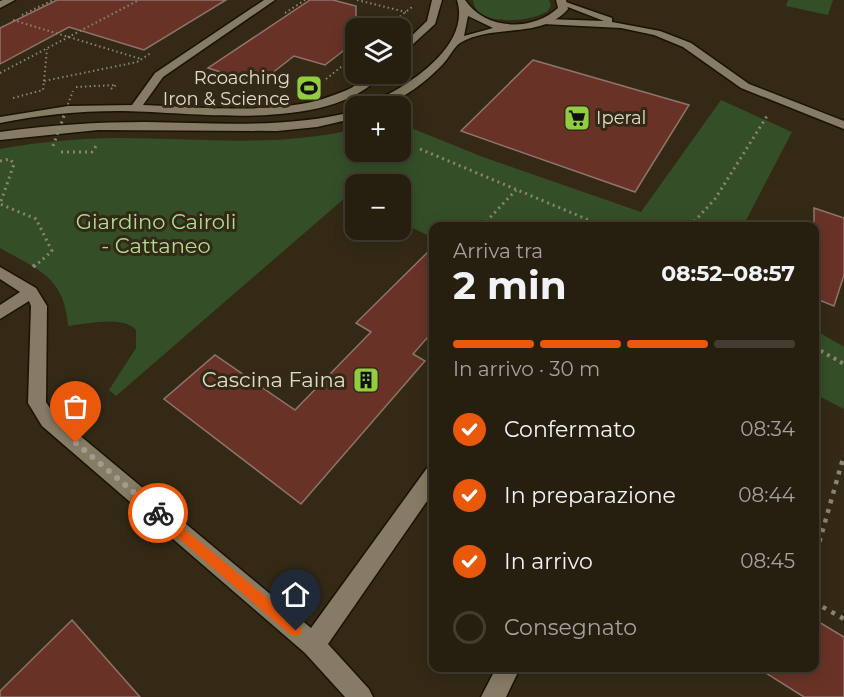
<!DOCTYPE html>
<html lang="it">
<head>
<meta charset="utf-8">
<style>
	:root { --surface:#261f10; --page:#2e2719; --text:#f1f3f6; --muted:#a4a29f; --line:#423d30; --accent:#ea580c }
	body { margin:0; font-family:Montserrat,sans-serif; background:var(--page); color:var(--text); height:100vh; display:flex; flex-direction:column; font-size:22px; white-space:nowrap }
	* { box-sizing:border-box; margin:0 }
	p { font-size:20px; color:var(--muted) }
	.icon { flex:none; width:33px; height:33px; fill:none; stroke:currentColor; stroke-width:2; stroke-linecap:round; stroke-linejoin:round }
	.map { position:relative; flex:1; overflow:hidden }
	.panel { position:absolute; left:429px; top:222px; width:390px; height:450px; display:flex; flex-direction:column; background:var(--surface); border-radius:12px; box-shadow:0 3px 15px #0003,0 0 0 2px var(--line) }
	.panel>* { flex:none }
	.buttons { position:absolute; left:345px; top:18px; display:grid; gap:12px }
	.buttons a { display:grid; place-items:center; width:66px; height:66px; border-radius:12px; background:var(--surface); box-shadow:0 3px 15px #0003,0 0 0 2px var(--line); font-size:30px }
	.pin { position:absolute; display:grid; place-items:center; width:51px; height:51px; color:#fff; margin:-62px -26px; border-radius:50% 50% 50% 0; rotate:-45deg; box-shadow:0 0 6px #0007 }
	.pin .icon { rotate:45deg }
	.courier { position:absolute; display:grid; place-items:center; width:60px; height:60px; margin:-30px; border:4px solid #ea580c; border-radius:50%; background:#fff; color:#222; box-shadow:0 2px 8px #0007 }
	.headline em { font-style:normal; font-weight:700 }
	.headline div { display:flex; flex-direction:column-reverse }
	.headline { display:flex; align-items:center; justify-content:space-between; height:102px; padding:0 24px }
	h1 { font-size:39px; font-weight:700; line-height:45px }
	.bar { display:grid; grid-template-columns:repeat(4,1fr); gap:9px 6px; align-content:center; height:72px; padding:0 24px }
	.bar i { height:8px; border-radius:4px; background:var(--line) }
	.bar .current { background:var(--accent) }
	.bar p { grid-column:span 4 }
	ol { padding:0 24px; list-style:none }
	li { display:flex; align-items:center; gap:18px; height:66px }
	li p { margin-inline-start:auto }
	li .icon { padding:6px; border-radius:50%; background:var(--accent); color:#fff; stroke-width:4 }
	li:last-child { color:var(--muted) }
	li i { width:33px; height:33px; border:3px solid var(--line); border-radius:50% }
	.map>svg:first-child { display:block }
	.green { fill:#344f28 }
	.building { fill:#683326; stroke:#8f746e; stroke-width:1.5 }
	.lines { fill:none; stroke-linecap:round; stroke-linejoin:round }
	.minor-casing { stroke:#1b1201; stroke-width:3 }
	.tertiary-casing { stroke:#1b1201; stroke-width:3 }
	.path-far3 { stroke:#8c8473; stroke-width:2; stroke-dasharray:1.5 3; stroke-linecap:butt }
	.path-far2 { stroke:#8c8473; stroke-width:3; stroke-dasharray:2 4; stroke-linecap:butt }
	.path-far1 { stroke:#8c8473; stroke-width:4; stroke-dasharray:3 4.5; stroke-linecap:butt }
	.path { stroke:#8c8473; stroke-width:4.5; stroke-dasharray:4 6; stroke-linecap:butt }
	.minor { fill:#867b64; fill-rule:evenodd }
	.tertiary { fill:#867b64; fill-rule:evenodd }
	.path-bridge-far1 { stroke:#8c8473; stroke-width:2; stroke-dasharray:1.5 3; stroke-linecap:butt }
	.path-bridge { stroke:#8c8473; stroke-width:3; stroke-dasharray:2 4; stroke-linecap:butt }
	.route { fill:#ea580c }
	.done { stroke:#a39c8d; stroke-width:6; stroke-dasharray:0 10.8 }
	.labels { text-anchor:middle; stroke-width:6; stroke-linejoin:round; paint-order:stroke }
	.far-poi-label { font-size:18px; fill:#e0dacd; stroke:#332915; text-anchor:end }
	.park-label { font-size:21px; fill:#acde96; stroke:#332915 }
	.poi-label { font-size:21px; fill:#e0dacd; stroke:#332915; text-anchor:end }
</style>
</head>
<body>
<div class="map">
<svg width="844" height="697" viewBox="0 0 844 697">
	<rect width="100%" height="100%" fill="#332915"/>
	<path class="green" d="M473,0h76l2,5 -3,6c-16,11 -73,17 -75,-11z
		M788,0h45l-5,15 -42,-9z
		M721,100l71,32 -49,94h-309l-1,12 -32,-16 -1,-38h-44l-1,17 -9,-4 -230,199 -7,-6 27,-42v-18c-13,-15 -50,-6 -68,-4 -3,-49 -31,-57 -68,-78v-99c39,-7 79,-11 118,-11 80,0 159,10 237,-9l1,23h44l1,-31 10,7 72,29 158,55z
		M815,330l29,17v62l-29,-15z"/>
	<path class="building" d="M57,0h169l-82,50 -75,-23 -69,37v-36z
		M310,0h23l23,6v35l-31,24 -31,-9 -36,28 -50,-16z
		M533,60l156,45 -54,87 -174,-61z
		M814,208l30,10v57l-10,31 -20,-8z
		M434,246v84l-21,24 12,7 -124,143 -137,-105 51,-44 80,55 76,-78 -15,-9z
		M814,619l30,18v60h-40l-46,-29h56z
		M72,620l68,77h-140v-6z"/>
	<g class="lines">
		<defs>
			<path id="minor" d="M3,0h12l-15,8v-7z
				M264,0h11l-112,77 -20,28c50,2 101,7 151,0 19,-2 36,-8 53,-15 14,-6 21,-18 36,-16 -56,61 -190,37 -265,37 -40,0 -79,4 -118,12v-6l68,-11 64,-1 23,-32z
				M432,0h10l-7,24 -35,32v-9l27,-26z
				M560,0l52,18v4l48,9 31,12 58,41 95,37v8l-103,-41 -58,-41 -29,-12 -33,-7 -78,-4 -2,-2 5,-3 58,2 -44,-17z
				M0,267l36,21 11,18 -1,96 8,12 257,214 116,-160 7,-3v26l-106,153 41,45 4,8h-28l-40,-44 -263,-227 -14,-23 3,-97 -2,-5 -29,18v-14l20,-13 -20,-13z
				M496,668h24l-14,29h-25z"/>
			<path id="tertiary" d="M457,0h8c20,30 67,32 93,8l-2,-8h10l2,9c-27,31 -75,14 -108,34 -6,4 -12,16 -17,21 -19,20 -47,42 -74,42 5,-7 19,-11 27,-16 31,-18 73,-52 61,-90zM468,16l25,12 -29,8z
				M356,111v7l-39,9 -40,4 -179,-1 -98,10v-8c49,-7 97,-10 146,-10 71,1 140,7 210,-11z"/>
		</defs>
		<use href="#minor" class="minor-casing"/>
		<use href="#tertiary" class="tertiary-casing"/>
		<path class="path-far3" d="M357,0l49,12
			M285,13l20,-13
			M22,15l31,-15
			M13,20l128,39
			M386,28l27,-22
			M0,73l139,-73
			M326,79l30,-24
			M44,81l3,-32
			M76,87l40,-2 -5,4
			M13,98l30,-8 1,-9 93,-19 14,-9"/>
		<path class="path-far2" d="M420,149l183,77
			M61,152h31l4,-6
			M0,161l10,-2 4,5 -14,40 36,15 16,32 -17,15
			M482,226l34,-36
			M690,226l25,-27 52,-83"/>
		<path class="path-far1" d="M33,267l3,-3
			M814,347l30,17"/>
		<path class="path" d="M814,561l30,-106
			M814,602l30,17"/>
		<use href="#minor" class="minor"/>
		<use href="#tertiary" class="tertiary"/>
		<path class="path-bridge-far1" d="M63,117l10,-26"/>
		<path class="path-bridge" d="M53,146l11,-30"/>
	</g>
	<path class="route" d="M158,507l143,119v10h-9l-138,-119 -2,-4z"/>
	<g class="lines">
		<path class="done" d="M76,443l82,70"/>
	</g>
	<defs>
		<symbol id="stadium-square" viewBox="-11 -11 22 22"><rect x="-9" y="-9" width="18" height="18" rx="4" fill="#92cd3f" stroke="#332915"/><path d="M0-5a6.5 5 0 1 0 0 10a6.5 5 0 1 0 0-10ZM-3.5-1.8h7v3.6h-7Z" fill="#111"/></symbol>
		<symbol id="supermarket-square" viewBox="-11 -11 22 22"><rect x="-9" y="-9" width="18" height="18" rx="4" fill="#92cd3f" stroke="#332915"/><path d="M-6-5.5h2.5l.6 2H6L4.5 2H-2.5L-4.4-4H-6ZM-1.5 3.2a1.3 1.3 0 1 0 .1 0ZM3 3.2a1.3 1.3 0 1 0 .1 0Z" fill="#111"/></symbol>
		<symbol id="building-square" viewBox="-11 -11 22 22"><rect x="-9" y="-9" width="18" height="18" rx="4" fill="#92cd3f" stroke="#332915"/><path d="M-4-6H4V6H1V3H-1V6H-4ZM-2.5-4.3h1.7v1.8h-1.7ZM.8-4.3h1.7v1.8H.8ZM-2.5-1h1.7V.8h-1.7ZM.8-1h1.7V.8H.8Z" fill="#111"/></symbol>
	</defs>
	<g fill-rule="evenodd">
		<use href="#stadium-square" x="294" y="73" width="30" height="30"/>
		<use href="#supermarket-square" x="562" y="103" width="30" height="30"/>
		<use href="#building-square" x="351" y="365" width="30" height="30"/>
	</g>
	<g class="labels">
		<g class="far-poi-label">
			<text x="290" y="84">Rcoaching<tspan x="290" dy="21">Iron &amp; Science</tspan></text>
			<text x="596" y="124" text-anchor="start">Iperal</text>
		</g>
		<g class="park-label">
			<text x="156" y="229">Giardino Cairoli<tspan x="156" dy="24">- Cattaneo</tspan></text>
		</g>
		<g class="poi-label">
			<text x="346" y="387">Cascina Faina</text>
		</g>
	</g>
</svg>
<div class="buttons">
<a><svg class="icon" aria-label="layers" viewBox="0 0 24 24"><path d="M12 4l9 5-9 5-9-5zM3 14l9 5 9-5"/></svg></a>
<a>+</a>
<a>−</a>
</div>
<div class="pin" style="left:76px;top:443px;background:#ea580c"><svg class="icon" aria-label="bag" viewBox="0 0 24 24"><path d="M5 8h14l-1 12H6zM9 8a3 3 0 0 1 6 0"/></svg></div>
<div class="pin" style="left:296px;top:631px;background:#1f2937"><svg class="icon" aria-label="home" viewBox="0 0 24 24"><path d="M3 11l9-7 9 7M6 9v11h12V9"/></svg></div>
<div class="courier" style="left:158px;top:513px"><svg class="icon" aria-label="bike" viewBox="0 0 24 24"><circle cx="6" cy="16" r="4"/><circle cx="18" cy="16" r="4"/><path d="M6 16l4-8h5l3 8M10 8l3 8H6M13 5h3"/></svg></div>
<section class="panel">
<div class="headline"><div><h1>2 min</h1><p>Arriva tra</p></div><em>08:52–08:57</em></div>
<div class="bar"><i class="current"></i><i class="current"></i><i class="current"></i><i></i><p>In arrivo · 30 m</p></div>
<ol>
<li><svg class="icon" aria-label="check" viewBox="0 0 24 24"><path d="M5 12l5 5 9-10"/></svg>Confermato<p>08:34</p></li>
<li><svg class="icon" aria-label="check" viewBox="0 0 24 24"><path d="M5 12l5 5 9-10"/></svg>In preparazione<p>08:44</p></li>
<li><svg class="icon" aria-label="check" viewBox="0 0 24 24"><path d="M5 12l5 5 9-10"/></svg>In arrivo<p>08:45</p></li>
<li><i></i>Consegnato</li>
</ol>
</section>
</div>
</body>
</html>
